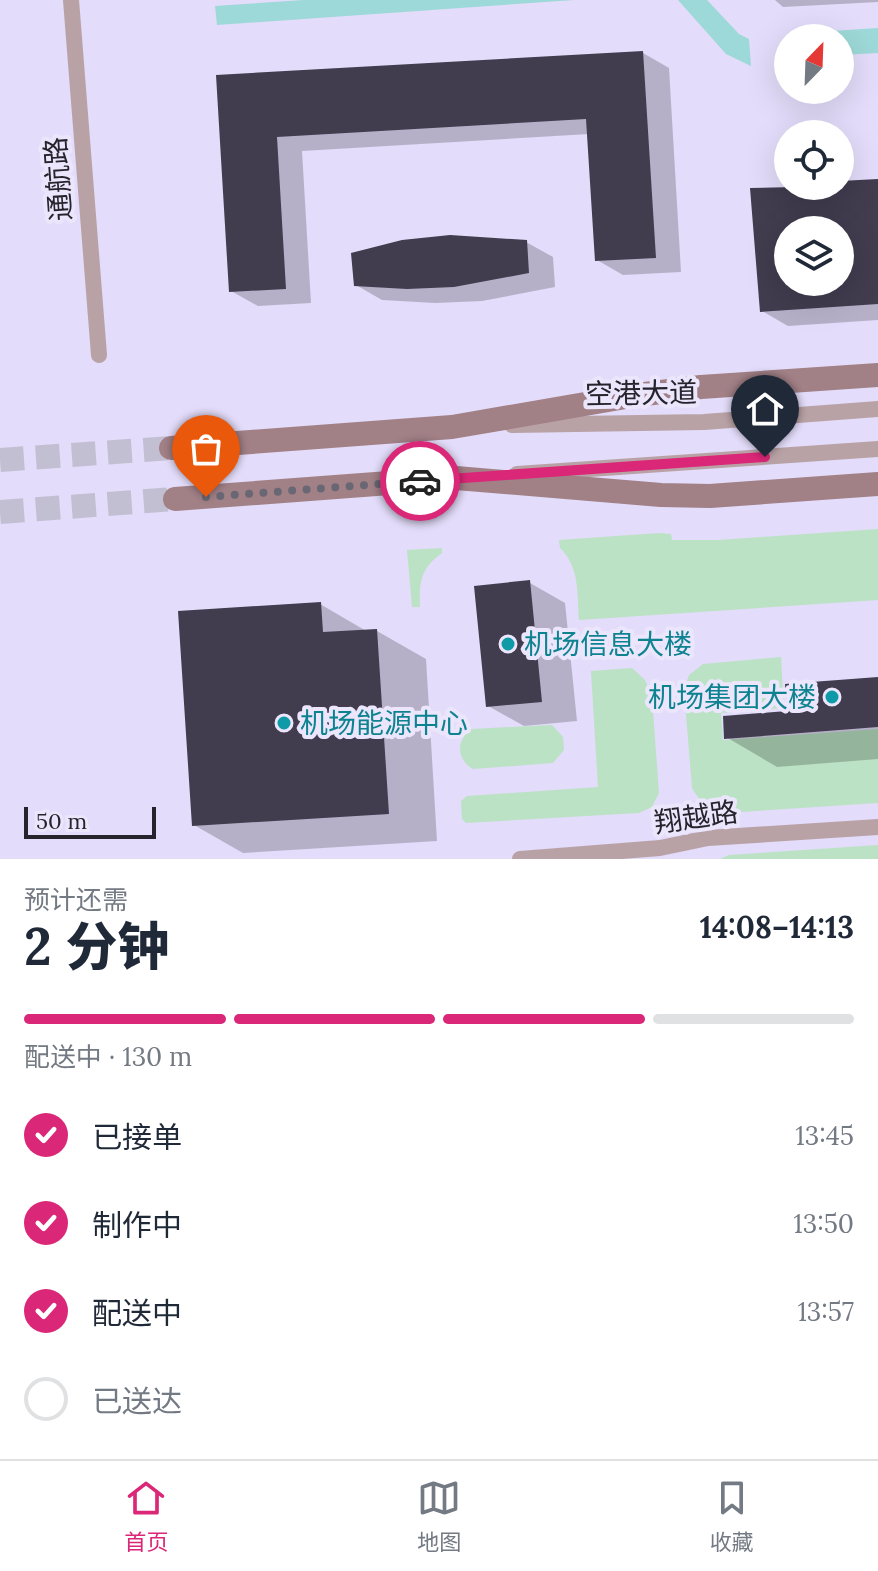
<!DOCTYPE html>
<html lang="zh">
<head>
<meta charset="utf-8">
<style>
	:root { --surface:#fff; --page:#f2f2f3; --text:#1f2937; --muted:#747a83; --line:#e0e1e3; --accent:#db2777 }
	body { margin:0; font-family:Lora,"Noto Sans SC",serif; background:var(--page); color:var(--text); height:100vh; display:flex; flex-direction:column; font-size:30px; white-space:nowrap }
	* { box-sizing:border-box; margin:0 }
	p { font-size:26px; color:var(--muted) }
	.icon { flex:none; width:44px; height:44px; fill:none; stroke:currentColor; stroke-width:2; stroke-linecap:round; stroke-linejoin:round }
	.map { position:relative; height:859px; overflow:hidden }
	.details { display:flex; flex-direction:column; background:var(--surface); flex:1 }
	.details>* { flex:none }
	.needle { width:52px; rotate:23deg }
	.buttons { position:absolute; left:774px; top:24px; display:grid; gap:16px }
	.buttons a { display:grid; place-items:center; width:80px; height:80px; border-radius:50%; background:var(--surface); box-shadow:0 8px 32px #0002; font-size:40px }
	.scale { position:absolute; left:24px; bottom:20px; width:132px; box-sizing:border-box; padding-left:8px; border:4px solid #25232b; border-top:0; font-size:22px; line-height:28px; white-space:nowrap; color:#25232b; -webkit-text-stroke:6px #ebe6fc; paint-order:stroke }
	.pin { position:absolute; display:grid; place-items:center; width:68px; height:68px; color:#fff; margin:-82px -34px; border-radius:50% 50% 50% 0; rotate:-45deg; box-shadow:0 0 8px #0007 }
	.pin .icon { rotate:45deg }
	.courier { position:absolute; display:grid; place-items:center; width:80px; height:80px; margin:-40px; border:6px solid #db2777; border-radius:50%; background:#fff; color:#222; box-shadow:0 2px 10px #0007 }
	.headline em { font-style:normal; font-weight:800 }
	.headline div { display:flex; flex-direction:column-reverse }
	.headline { display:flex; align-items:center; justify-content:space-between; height:136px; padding:0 24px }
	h1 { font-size:52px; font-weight:800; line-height:60px }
	.bar { display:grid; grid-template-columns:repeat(4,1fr); gap:12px 8px; align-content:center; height:96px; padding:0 24px }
	.bar i { height:10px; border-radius:6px; background:var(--line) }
	.bar .on { background:var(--accent) }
	.bar p { grid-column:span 4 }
	ol { padding:0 24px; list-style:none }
	li { display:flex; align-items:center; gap:24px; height:88px }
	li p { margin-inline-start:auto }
	li .icon { padding:8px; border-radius:50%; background:var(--accent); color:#fff; stroke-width:4 }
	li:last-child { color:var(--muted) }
	li i { width:44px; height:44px; border:4px solid var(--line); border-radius:50% }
	.tab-bar { display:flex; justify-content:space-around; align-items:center; height:112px; border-top:2px solid var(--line); background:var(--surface); font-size:22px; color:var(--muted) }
	.tab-bar a { display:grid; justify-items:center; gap:4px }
	.tab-bar .on { color:var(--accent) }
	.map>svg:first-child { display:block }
	.built { fill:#e3dcfa; fill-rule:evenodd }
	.green { fill:#bbe2c4 }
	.water { fill:#9dd9d8 }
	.shadow { fill:#0003; fill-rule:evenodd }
	.building { fill:#413c4e; fill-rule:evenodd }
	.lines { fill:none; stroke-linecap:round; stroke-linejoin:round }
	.secondary-tunnel { stroke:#c3bfd2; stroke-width:24; stroke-dasharray:24 12; stroke-linecap:butt }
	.street { stroke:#b9a2a6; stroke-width:16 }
	.secondary { stroke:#a18086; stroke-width:24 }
	.done { stroke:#6a6774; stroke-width:8; stroke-dasharray:0 14.4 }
	.route { stroke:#db2777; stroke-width:10 }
	.culture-dot { fill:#0f9aa8; stroke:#ebe6fc; stroke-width:3 }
	.labels { text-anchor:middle; stroke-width:8; stroke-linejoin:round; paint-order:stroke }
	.street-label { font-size:28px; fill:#25232b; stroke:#ebe6fc }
	.culture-label { font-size:28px; fill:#0d838f; stroke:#ebe6fc; text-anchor:start }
</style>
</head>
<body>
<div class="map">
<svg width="878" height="859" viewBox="0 0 878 859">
	<rect width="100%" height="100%" fill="#ebe6fc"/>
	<path class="built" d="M0,0h878v859h-878zM788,38h52v52h-52zM788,134h52v52h-52zM788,230h52v52h-52z"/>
	<path class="green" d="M878,529v71l-299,20c-2,-26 1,-53 -19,-72l-1,-8 100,-7 12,1 1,6h46z
		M442,548v5c-21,15 -23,29 -22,54h-8l-5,-57z
		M781,657l3,51 -63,5 2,27 155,-11v74l-154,10c-17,-3 -23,-10 -32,-25l-8,-98 5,-15 14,-11z
		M632,668l13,12 7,17 7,96 -7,14 -13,6 -173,10 -4,-4 -1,-18 6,-5 131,-9 -7,-116z
		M552,725l11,12 1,13 -11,13 -80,6c-17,-10 -17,-28 -2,-40z
		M878,845v14h-158l9,-4z"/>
	<path class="water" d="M304,0h270l-357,25 -2,-19z
		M678,0h29l32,34 10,5 2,27 -25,-12z
		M878,28v25l-38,2v-17h-39v-5z"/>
	<path class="shadow" d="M775,0h103v2l-95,5z
		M643,53l26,15 12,204 -58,3 -26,-15 -8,-126 -287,17 9,152 -53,3 -27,-15 -13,-214z
		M878,181v139l-90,6 -26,-15 -10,-122 88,-3v-3zM788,230h52v52h-52z
		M526,242l27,15 2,30 -73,14 -47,2 -53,-3 -26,-15z
		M530,583l35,20 12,118 -53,5 -36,-20z
		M320,604l48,28 9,-1 49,28 11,182 -194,12 -49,-28z
		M878,679v80l-101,8 -51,-30z"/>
	<path class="building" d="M643,51l13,207 -61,3 -9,-142 -309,18 9,152 -57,3 -13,-217z
		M878,179v125l-118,8 -10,-124 90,-2v-5zM788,230h52v52h-52z
		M450,235l77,5 2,33 -75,14 -47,2 -53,-3 -3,-33 51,-13z
		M530,580l12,122 -56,5 -12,-121z
		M321,602l2,30 54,-3 12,185 -197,12 -14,-215z
		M878,677v50l-154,12 -1,-23 64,-5 -2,-27z"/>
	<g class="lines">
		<path class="secondary-tunnel" d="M0,460l171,-12
			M0,512l175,-13"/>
		<path class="street" d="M71,0l28,355
			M512,425l192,-3 174,-13
			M517,474l361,-25
			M520,859l140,-11 48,-10 170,-11"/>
		<path class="secondary" d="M171,448l281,-21 185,-32 64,-8 177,-12
			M175,499l281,-21 205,17 49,1 168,-12"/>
	</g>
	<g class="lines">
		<path class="done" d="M206,497l214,-16"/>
		<path class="route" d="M420,481l345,-24"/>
	</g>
	<g class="culture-dot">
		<circle cx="508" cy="644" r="8"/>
		<circle cx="832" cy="697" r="8"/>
		<circle cx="284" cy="723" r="8"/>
	</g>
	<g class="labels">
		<g class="street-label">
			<text transform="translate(58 179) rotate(-94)" y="10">通航路</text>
			<text transform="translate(641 393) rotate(-1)" y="10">空港大道</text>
			<text transform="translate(696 817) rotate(-8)" y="10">翔越路</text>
		</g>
		<g class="culture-label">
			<text x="524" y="654">机场信息大楼</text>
			<text x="816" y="707" text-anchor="end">机场集团大楼</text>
			<text x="300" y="733">机场能源中心</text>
		</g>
	</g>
</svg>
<div class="buttons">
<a><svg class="needle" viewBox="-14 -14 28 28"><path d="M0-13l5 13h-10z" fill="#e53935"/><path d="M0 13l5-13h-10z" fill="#747a83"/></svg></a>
<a><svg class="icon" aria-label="locate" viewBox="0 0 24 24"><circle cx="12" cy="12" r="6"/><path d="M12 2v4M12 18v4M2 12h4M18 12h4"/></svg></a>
<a><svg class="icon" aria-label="layers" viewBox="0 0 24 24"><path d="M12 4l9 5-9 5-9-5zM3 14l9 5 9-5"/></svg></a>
</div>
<div class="scale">50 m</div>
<div class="pin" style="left:206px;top:497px;background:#ea580c"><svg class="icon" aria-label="bag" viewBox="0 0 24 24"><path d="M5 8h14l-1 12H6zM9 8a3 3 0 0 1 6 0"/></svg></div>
<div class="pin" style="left:765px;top:457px;background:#1f2937"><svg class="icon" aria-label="home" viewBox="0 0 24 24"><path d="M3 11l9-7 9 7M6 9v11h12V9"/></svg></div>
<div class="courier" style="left:420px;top:481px"><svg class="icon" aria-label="car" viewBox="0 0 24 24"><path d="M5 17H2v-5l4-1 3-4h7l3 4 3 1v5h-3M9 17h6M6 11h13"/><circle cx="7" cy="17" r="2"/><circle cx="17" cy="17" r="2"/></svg></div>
</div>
<section class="details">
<div class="headline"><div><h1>2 分钟</h1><p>预计还需</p></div><em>14:08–14:13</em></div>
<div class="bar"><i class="on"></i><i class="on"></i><i class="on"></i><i></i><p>配送中 · 130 m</p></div>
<ol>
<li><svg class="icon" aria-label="check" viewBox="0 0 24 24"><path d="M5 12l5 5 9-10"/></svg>已接单<p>13:45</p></li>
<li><svg class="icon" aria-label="check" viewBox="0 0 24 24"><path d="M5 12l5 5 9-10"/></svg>制作中<p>13:50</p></li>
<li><svg class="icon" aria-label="check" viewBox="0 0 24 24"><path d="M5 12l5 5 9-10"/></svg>配送中<p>13:57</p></li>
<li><i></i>已送达</li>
</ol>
</section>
<nav class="tab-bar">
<a class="on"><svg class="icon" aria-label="home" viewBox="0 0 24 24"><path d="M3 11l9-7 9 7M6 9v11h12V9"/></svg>首页</a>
<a><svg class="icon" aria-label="map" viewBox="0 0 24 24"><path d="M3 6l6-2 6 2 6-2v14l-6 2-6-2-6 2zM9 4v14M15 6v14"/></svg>地图</a>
<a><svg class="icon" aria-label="saved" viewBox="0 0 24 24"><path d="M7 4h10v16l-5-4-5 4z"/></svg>收藏</a>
</nav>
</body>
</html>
